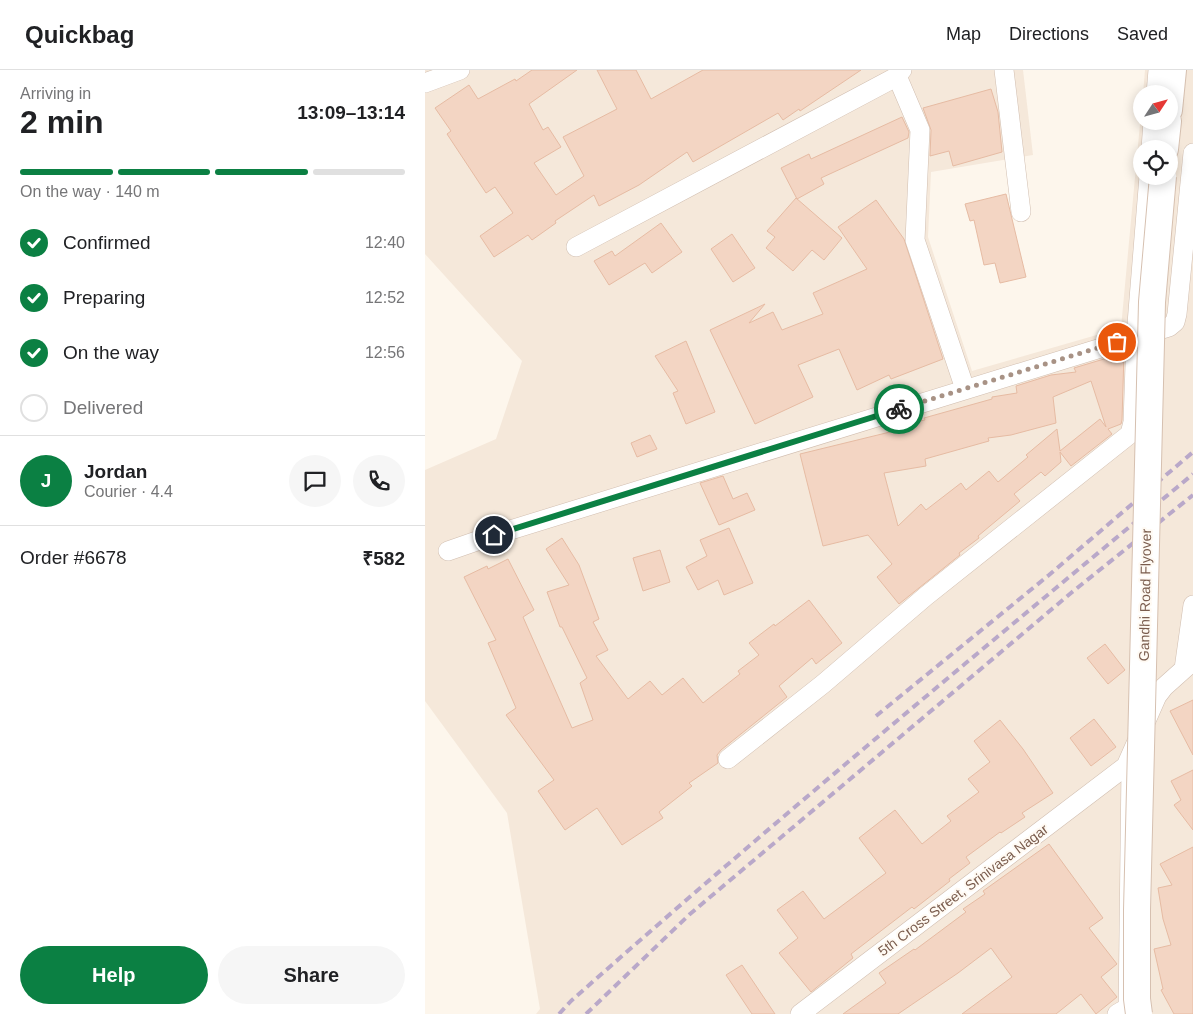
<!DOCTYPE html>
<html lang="en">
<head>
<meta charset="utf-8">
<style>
	:root { --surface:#fff; --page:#f6f6f6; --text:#202124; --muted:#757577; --line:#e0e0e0; --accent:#0b8043 }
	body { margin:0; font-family:Helvetica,sans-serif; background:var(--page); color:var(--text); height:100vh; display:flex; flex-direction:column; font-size:19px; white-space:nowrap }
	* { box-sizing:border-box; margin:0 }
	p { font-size:16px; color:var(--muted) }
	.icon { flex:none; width:28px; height:28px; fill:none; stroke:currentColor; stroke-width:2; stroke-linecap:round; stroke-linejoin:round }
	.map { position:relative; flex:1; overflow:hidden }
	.drawer { display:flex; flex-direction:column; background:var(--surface); width:425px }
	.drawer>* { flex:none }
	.needle { width:32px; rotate:54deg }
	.tools { position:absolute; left:708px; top:15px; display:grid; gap:10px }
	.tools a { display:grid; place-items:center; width:45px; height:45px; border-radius:50%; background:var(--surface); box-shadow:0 2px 12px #0003; font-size:25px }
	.pin { position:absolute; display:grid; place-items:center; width:42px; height:42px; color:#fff; margin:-21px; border:2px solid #fff; border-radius:50%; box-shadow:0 1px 5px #0007 }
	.courier { position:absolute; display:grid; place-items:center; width:50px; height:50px; margin:-25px; border:4px solid #0b8043; border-radius:50%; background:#fff; color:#222; box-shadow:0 1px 6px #0007 }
	.summary em { font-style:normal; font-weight:700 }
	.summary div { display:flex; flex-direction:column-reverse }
	.summary { display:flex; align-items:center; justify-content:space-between; height:85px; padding:0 20px }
	h1 { font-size:32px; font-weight:700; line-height:38px }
	.bar { display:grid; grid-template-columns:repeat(4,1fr); gap:8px 5px; align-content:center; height:60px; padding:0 20px }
	.bar i { height:6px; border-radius:4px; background:var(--line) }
	.bar .active { background:var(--accent) }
	.bar p { grid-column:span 4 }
	.line { display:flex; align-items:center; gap:12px; padding:0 20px; border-top:1px solid var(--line) }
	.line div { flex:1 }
	.round { display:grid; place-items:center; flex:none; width:52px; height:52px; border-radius:26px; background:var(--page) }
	ol { padding:0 20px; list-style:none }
	li { display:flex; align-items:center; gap:15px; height:55px }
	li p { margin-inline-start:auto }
	li .icon { padding:5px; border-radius:50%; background:var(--accent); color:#fff; stroke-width:4 }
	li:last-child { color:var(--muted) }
	li i { width:28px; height:28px; border:2px solid var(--line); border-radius:50% }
	.cta { display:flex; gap:10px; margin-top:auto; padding:10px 20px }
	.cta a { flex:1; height:58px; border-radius:30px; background:var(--accent); color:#fff; font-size:20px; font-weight:700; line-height:58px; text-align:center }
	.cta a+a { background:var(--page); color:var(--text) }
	header { display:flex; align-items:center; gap:30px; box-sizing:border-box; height:70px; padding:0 25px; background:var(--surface); border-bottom:1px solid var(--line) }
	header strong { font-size:24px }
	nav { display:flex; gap:28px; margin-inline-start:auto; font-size:18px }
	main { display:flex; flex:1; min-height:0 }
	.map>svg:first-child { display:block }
	.residential { fill:#f5e8da; fill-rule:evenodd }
	.building { fill:#f3d5c3; stroke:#e6bba3; fill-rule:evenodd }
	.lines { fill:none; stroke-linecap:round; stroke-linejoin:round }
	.service-casing { stroke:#d1beb0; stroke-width:10 }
	.minor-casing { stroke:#d1beb0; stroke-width:20 }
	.secondary-casing { stroke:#d6c0b0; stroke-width:28 }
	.service { stroke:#fff; stroke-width:9 }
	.minor { stroke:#fff; stroke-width:19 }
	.secondary { stroke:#fff; stroke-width:26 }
	.rail { stroke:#b9a8c9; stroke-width:4; stroke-dasharray:8 5; stroke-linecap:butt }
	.secondary-bridge-casing { stroke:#d6c0b0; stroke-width:28; stroke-linecap:butt }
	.secondary-bridge { stroke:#fff; stroke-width:26 }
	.done { stroke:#a89285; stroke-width:5; stroke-dasharray:0 9 }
	.route { stroke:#0b8043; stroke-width:6 }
	.labels { text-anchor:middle; stroke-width:4; stroke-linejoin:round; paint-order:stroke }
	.street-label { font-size:14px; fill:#7a5c4d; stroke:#fffaf3 }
</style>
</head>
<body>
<header>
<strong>Quickbag</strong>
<nav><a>Map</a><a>Directions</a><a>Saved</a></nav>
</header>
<main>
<section class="drawer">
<div class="summary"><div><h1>2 min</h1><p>Arriving in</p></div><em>13:09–13:14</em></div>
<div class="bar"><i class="active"></i><i class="active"></i><i class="active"></i><i></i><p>On the way · 140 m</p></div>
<ol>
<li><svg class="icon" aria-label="check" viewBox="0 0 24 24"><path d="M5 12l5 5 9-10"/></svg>Confirmed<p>12:40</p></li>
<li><svg class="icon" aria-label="check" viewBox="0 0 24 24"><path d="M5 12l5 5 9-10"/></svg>Preparing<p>12:52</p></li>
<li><svg class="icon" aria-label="check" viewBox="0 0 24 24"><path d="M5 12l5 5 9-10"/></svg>On the way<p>12:56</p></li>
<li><i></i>Delivered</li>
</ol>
<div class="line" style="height:90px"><b class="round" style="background:var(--accent);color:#fff">J</b><div><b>Jordan</b><p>Courier · 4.4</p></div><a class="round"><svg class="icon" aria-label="chat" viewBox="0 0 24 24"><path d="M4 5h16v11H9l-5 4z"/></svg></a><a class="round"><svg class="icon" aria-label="phone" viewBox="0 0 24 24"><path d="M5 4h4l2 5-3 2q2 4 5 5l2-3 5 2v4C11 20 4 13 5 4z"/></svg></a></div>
<div class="line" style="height:65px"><div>Order #6678</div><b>₹582</b></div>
<div class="cta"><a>Help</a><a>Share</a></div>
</section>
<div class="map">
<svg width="768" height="944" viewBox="0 0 768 944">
	<rect width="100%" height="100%" fill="#fdf6ec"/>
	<path class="residential" d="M0,0h598l10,85 -102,17 -3,65 44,134 149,-43 20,-215v8h28v-27h-26l2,-24h48v944h-657l4,-5 -33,-196 -82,-112v-231l71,-31 26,-78 -97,-107zM716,79h28v27h-28z"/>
	<path class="building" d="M107,0h45l-48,34 14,26 5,-3 13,20 -27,16 22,32 28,-19 -21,-39 54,-28 -20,-39h39l15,29 52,-29h158l-61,41 -1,-2 -16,11 -5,-7 -85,49 -6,-10 -48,33 -40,21 -5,-11 -39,26 1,2 -24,17 -4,-5 -34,22 -14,-21 33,-23 -18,-26 -9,6 -39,-59 4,-3 -16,-23 34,-23 9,14 37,-20 1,2z
		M566,19l7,23 4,40 -49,14 -4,-15 -19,5 1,-26 -8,-22z
		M477,47l7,15 -1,6 -87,40 3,6 -27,15 -16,-31 28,-14 2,5z
		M581,124l20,83 -26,6 -5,-20 -11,2 -10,-45 -4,1 -5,-17z
		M371,128l46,40 -18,22 -12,-10 -19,21 -27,-23 9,-11 -8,-6z
		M451,130l28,39 39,120 -52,20 -2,-4 -32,15 -18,-41 -41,16 15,32 -58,27 -45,-94 55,-26 -16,19 24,-11 9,18 41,-16 -10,-21 54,-24 -29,-42z
		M236,153l21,29 -30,21 -7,-10 -36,22 -15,-24 18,-10 3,5z
		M307,164l23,34 -22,14 -22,-33z
		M261,271l29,71 -29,12 -13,-31 5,-2 -23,-35z
		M699,283l-2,67 -1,4 -13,5 4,5 -41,32 -11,-14 1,10 -16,14 -4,-4 -27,22 6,7 -42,35 1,2 -20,15 1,2 -61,49 -22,-27 15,-13 -24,-29 -45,11 -23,-92 90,-22 -1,-6 36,-6 -1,-2 68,-19v-2l25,-4 -1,-7 35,-11 25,-3 -2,-4zM666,311l15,46 -6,-8 -40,32 -3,-22 -31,26 2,2 -30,25 -9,-11 -23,19 -5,-7 -35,27 -5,-6 -23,22 -14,-53 42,-7 -1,-7 64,-18 -1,-3 23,-3 45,-12 -3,-26z
		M225,365l7,14 -20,8 -6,-14z
		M298,406l10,23 14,-6 8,17 -36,15 -19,-42z
		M304,458l24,55 -29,12 -6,-15 -20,10 -12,-23 21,-11 -7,-16z
		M137,468l17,27 20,54 -6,3 15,28 -12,6 32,43 22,-18 12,14 21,-17 20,25 37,-29 -2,-3 21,-16 -10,-12 25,-19 1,2 34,-26 33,43 -26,21 -4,-6 -33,28 8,11 -66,53 -4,5 1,8 -29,20 3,3 -33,26 4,6 -41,27 -25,-37 -32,22 -27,-39 16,-11 -48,-65 10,-7 -28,-65 8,-3 -32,-63 23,-11 1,3 20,-10 26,51 -11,7 49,111 21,-8 -13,-37 7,-5 -25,-51h-2l-13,-35 22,-7 -23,-36z
		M235,480l10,32 -27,9 -10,-33z
		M680,574l20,26 -17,14 -21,-26z
		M768,630v55l-23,-44z
		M669,649l22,28 -25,19 -21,-28z
		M575,650l23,29 30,44 -31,20 3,4 -24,16 -1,-1 -34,25 4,6 -21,16 1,2 -36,28 -2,-2 -61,47 2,4 -42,34 -32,-39 19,-15 -21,-28 26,-19 21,28 62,-46 -27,-35 36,-28 27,34 29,-23 -4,-5 32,-24 -11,-13 22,-17 -16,-21z
		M768,700v60l-19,-25 7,-5 -10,-19z
		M624,774l54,74 -14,10 28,36 -16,13 16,20 -21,17 -15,-20 -25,20h-94l50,-37 -21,-29 -33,25 -60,41h-55l43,-31 -7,-10 35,-24 1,1 51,-38 -3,-3 22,-15 -2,-3z
		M768,777v167h-19l-13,-24 2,-1 -9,-40 17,-4 -8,-26 -5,-31 14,-3 -12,-21z
		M317,895l33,49h-23l-26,-39z"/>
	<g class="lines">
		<defs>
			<path id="service" d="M698,944l3,-247"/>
			<path id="minor" d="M579,0l17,142
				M472,6l23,54 -5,110 50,149
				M0,13l35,-13
				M731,24l2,-24
				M726,79l2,-28
				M151,177l318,-169 8,-8
				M23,481l46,-16 675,-208 6,-5 2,-8 16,-161
				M759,599l9,-64
				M303,689l95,-75 103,-88 204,-162 3,-12 3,-86 13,-160
				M375,944l326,-248 31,-70 7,-9 29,-26
				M692,944l5,-3"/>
			<path id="secondary" d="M744,40l4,-40
				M740,79l3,-28"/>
		</defs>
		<use href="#service" class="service-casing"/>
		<use href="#minor" class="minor-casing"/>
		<use href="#secondary" class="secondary-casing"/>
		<use href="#service" class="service"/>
		<use href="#minor" class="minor"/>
		<use href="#secondary" class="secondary"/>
		<path class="rail" d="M451,646l173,-141 144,-123
			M134,944l12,-13c203,-180 413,-353 622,-527
			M161,944l104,-100 381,-321 122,-98"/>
		<defs>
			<path id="secondary-bridge" d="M714,944l-2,-15v-89l15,-608 11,-126"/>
		</defs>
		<use href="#secondary-bridge" class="secondary-bridge-casing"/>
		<use href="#secondary-bridge" class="secondary-bridge"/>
	</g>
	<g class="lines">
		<path class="done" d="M474,339l218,-67"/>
		<path class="route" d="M69,465l405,-126"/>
	</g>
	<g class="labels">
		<g class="street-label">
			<text transform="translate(720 525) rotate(-89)" y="5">Gandhi Road Flyover</text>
			<text transform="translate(538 820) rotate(-37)" y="5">5th Cross Street, Srinivasa Nagar</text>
		</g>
	</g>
</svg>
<div class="tools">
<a><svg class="needle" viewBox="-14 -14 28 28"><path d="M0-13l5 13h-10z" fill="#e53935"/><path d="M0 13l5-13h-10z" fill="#757577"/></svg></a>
<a><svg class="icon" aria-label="locate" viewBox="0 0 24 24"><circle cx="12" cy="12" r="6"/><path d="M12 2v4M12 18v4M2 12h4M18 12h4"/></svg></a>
</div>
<div class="pin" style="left:692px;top:272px;background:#ea580c"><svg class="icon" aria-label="bag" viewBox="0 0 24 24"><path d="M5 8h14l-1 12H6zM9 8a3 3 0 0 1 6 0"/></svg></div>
<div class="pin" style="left:69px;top:465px;background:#1f2937"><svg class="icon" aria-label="home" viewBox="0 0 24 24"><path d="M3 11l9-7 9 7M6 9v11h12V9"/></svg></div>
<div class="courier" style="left:474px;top:339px"><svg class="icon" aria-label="bike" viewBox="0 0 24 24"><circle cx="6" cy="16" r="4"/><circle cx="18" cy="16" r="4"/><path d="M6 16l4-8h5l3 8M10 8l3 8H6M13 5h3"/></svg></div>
</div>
</main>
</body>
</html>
